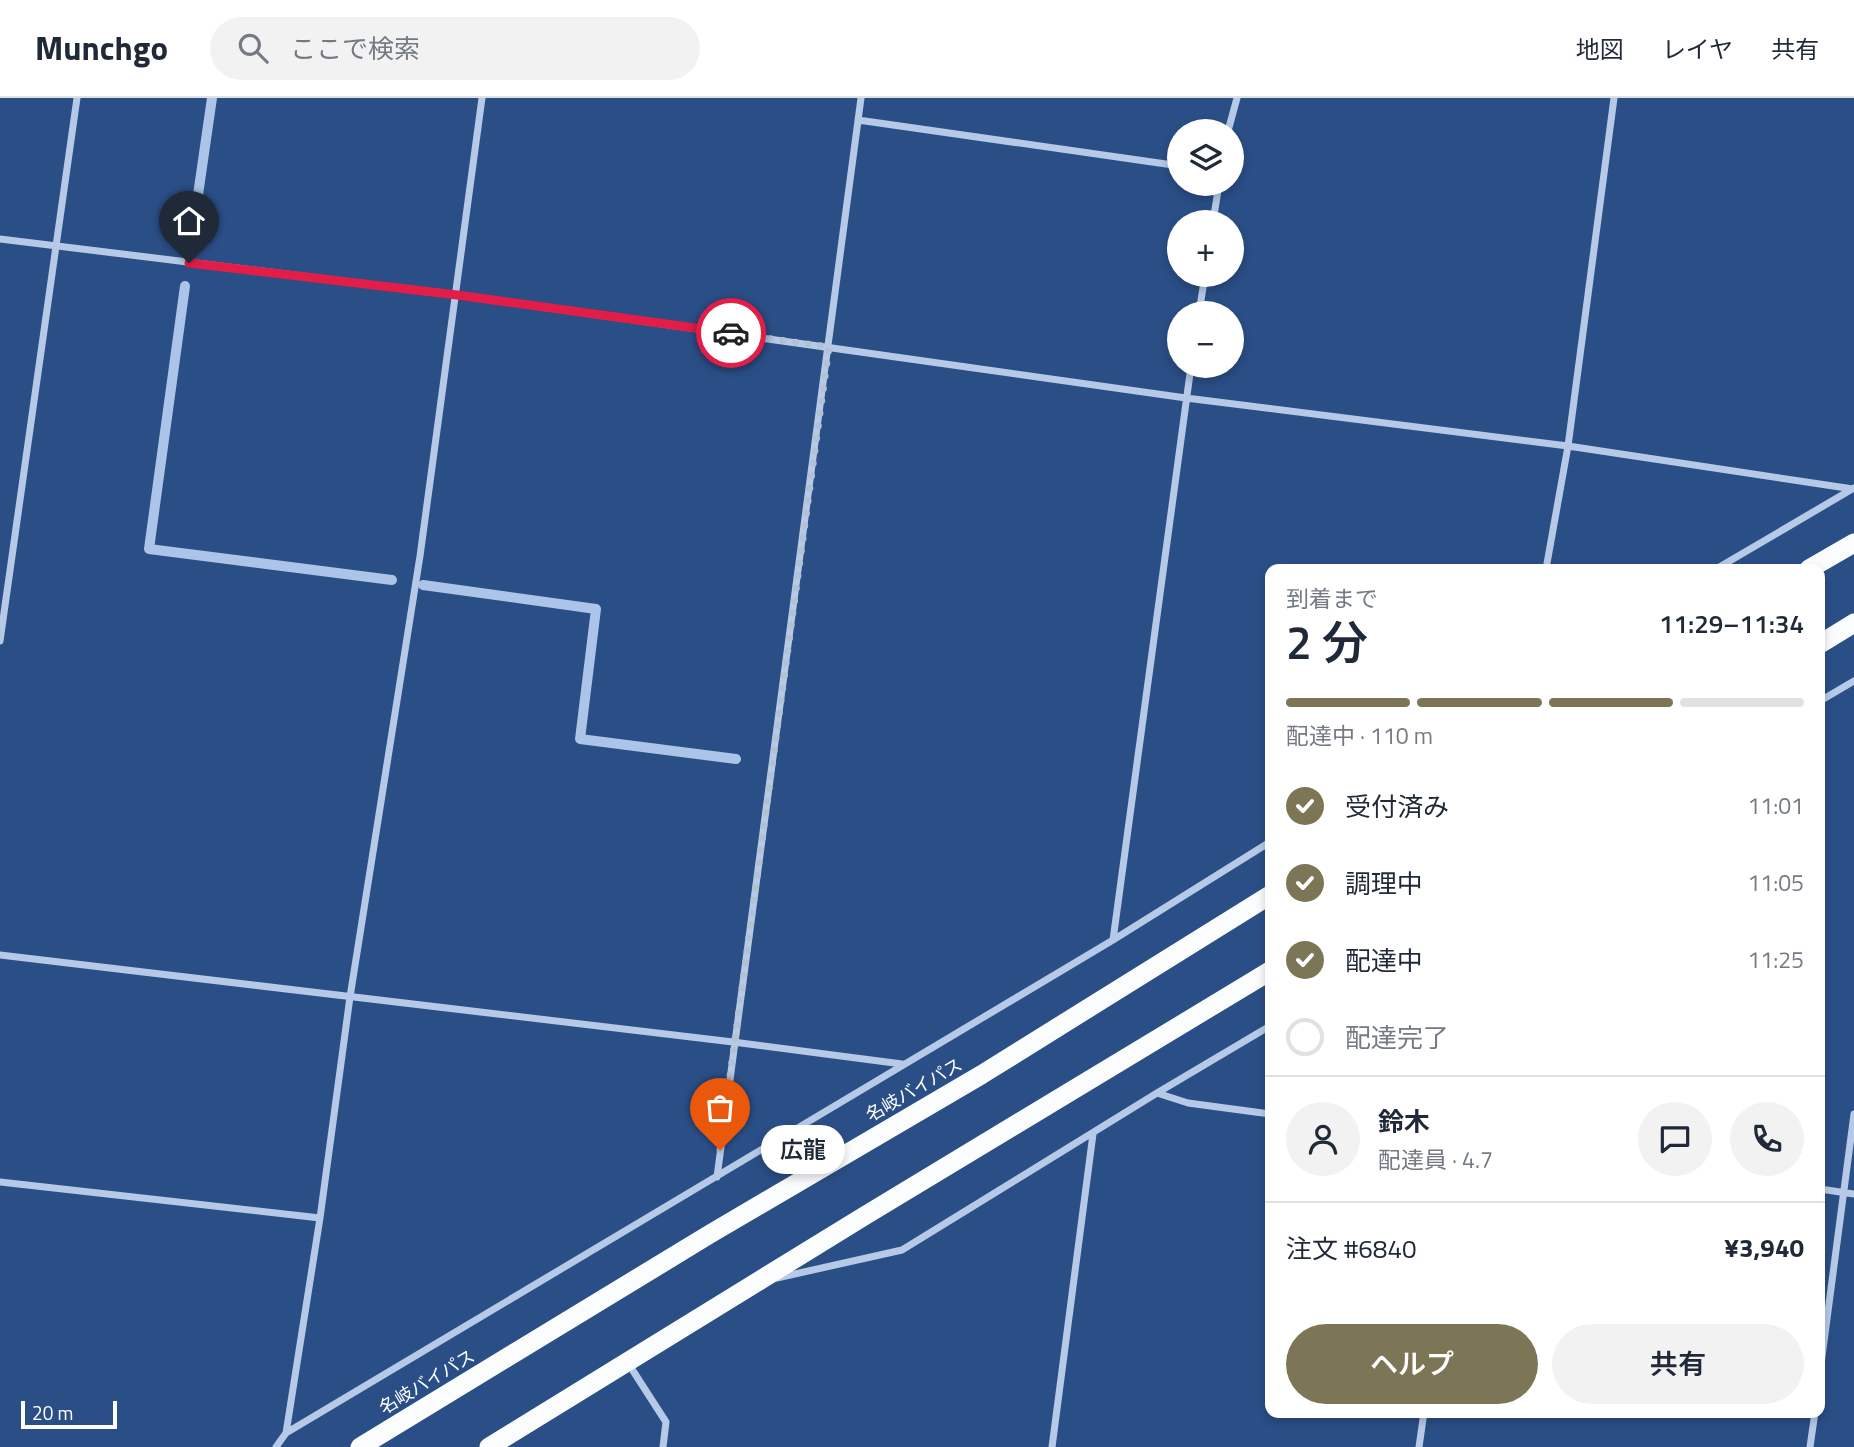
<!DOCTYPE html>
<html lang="ja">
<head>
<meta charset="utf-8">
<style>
	:root { --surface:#fff; --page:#f2f2f3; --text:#1f2937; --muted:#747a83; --line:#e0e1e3; --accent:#7c7556 }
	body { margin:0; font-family:"Titillium Web","Noto Sans JP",sans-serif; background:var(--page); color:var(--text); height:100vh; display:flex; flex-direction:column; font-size:26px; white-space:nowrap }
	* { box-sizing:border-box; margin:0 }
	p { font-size:23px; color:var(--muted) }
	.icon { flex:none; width:38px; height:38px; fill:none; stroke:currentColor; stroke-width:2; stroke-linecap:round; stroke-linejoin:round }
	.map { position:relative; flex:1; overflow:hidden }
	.side { position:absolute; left:1265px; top:466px; width:560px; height:854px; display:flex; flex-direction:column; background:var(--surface); border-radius:14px; box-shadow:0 4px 10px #0003 }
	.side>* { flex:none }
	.controls { position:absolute; left:1167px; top:21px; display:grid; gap:14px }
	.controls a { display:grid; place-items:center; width:77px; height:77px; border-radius:50%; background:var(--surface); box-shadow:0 4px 10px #0003; font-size:35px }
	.scale { position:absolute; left:21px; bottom:18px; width:96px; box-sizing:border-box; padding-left:7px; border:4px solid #fff; border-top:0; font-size:19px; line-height:24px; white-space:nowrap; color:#fff; -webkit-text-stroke:5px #2a4e86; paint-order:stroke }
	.pin { position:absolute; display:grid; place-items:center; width:60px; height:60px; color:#fff; margin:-72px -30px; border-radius:50% 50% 50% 0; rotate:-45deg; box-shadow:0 0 7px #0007 }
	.pin .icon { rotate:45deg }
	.courier { position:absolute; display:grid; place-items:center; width:70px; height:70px; margin:-35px; border:5px solid #e11d48; border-radius:50%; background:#fff; color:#222; box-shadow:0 2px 9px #0007 }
	.bubble { position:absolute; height:49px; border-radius:24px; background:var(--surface); box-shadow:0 4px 10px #0003; font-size:23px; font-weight:600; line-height:49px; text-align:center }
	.overview em { font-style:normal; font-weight:600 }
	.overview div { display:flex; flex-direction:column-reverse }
	.overview { display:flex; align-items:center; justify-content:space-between; height:119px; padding:0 21px }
	h1 { font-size:46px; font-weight:600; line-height:52px }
	.bar { display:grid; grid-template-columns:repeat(4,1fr); gap:10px 7px; align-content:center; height:84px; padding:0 21px }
	.bar i { height:9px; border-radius:5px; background:var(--line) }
	.bar .current { background:var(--accent) }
	.bar p { grid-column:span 4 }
	.line { display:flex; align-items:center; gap:18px; padding:0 21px; border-top:2px solid var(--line) }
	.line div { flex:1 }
	.round { display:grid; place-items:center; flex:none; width:74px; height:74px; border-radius:37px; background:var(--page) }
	ol { padding:0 21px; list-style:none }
	li { display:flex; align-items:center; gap:21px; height:77px }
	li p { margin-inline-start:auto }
	li .icon { padding:7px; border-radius:50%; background:var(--accent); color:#fff; stroke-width:4 }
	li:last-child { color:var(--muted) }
	li i { width:38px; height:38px; border:4px solid var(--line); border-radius:50% }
	.cta { display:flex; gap:14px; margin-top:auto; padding:14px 21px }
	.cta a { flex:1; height:80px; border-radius:42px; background:var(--accent); color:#fff; font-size:28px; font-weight:600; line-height:80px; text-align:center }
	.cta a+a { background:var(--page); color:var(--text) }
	header { display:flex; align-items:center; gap:42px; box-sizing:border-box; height:98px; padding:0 35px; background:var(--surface); border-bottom:2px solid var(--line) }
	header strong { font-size:33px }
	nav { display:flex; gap:38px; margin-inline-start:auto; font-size:24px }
	.search { width:490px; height:63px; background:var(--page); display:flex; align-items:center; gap:18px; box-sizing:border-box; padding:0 24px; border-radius:38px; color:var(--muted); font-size:26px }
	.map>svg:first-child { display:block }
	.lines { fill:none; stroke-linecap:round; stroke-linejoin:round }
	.stream { stroke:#abc4e7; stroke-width:10 }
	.minor { stroke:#b6cae7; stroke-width:7 }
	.trunk { stroke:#fbfcfe; stroke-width:19 }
	.done { stroke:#b4c1d5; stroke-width:7; stroke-dasharray:0 12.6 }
	.route { stroke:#e11d48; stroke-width:9 }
	.labels { text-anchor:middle; stroke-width:6; stroke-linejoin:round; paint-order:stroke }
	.street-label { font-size:18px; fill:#fff; stroke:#2a4e86 }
</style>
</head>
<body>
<header>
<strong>Munchgo</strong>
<div class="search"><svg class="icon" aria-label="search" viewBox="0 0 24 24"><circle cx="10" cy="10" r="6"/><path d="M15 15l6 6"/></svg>ここで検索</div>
<nav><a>地図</a><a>レイヤ</a><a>共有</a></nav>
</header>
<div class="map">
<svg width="1854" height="1349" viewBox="0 0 1854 1349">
	<rect width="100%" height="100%" fill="#2a4e86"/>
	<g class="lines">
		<path class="stream" d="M189,159l23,-159
			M185,188l-36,263 243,31
			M423,487l173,24 -16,130 156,20"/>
		<path class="minor" d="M858,22l322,46
			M1228,33l9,-33
			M1213,124l6,-38
			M0,141l457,56 729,103 382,48 285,43
			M1199,215l6,-38
			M1546,471l22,-123 46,-348
			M1716,471l138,-81
			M0,543l77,-543
			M1820,603l34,-20
			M1113,842l78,-574
			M0,857l733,87 169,22
			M1157,995l31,10 82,11
			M717,1079l144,-1079
			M0,1084l320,36
			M1820,1091l34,5
			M777,1180l125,-28 255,-157 113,-67
			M628,1265l38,59 -3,25
			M1820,1274l34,-258
			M286,1335l34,-215 30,-221 70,-441 62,-458
			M276,1349l10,-14 827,-493 157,-98
			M1052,1349l41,-313
			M1419,1349l5,-35
			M1810,1349l5,-35"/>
		<path class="trunk" d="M1809,471l45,-26
			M1820,546l34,-21
			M360,1349l350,-213 271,-159 289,-180
			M489,1349l377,-232 404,-244"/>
	</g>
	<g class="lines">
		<path class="done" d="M720,1052l109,-803 -98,-14"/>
		<path class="route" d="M189,165l268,32 274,38"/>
	</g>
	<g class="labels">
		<g class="street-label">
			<text transform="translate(914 992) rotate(-30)" y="6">名岐バイパス</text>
			<text transform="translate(427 1284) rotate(-31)" y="6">名岐バイパス</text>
		</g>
	</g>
</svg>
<div class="controls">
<a><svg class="icon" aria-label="layers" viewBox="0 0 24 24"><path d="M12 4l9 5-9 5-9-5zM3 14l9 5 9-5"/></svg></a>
<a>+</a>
<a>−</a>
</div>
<div class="scale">20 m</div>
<div class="pin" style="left:720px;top:1052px;background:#ea580c"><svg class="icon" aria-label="bag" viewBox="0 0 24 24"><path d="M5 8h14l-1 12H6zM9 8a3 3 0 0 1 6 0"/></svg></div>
<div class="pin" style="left:189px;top:165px;background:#1f2937"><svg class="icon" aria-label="home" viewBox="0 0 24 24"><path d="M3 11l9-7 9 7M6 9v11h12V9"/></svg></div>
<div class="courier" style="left:731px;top:235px"><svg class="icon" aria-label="car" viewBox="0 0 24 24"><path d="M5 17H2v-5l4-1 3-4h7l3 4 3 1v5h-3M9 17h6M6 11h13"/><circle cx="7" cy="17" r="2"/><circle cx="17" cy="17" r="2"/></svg></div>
<div class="bubble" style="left:761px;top:1027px;width:84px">広龍</div>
<section class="side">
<div class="overview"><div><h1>2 分</h1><p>到着まで</p></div><em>11:29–11:34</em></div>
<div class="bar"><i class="current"></i><i class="current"></i><i class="current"></i><i></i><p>配達中 · 110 m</p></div>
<ol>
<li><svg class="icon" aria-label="check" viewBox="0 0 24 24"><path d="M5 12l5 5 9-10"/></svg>受付済み<p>11:01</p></li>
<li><svg class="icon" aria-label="check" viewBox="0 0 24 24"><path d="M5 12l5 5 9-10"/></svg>調理中<p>11:05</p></li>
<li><svg class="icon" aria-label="check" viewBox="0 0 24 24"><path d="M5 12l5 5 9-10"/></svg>配達中<p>11:25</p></li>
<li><i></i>配達完了</li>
</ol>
<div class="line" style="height:126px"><a class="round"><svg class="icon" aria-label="person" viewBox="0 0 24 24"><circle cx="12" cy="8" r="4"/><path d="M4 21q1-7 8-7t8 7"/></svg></a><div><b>鈴木</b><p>配達員 · 4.7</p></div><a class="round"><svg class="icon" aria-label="chat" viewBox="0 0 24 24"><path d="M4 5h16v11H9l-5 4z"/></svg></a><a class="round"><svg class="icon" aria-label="phone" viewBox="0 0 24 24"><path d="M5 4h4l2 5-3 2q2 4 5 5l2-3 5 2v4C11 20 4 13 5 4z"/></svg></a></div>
<div class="line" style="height:91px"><div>注文 #6840</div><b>¥3,940</b></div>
<div class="cta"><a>ヘルプ</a><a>共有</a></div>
</section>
</div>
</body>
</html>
